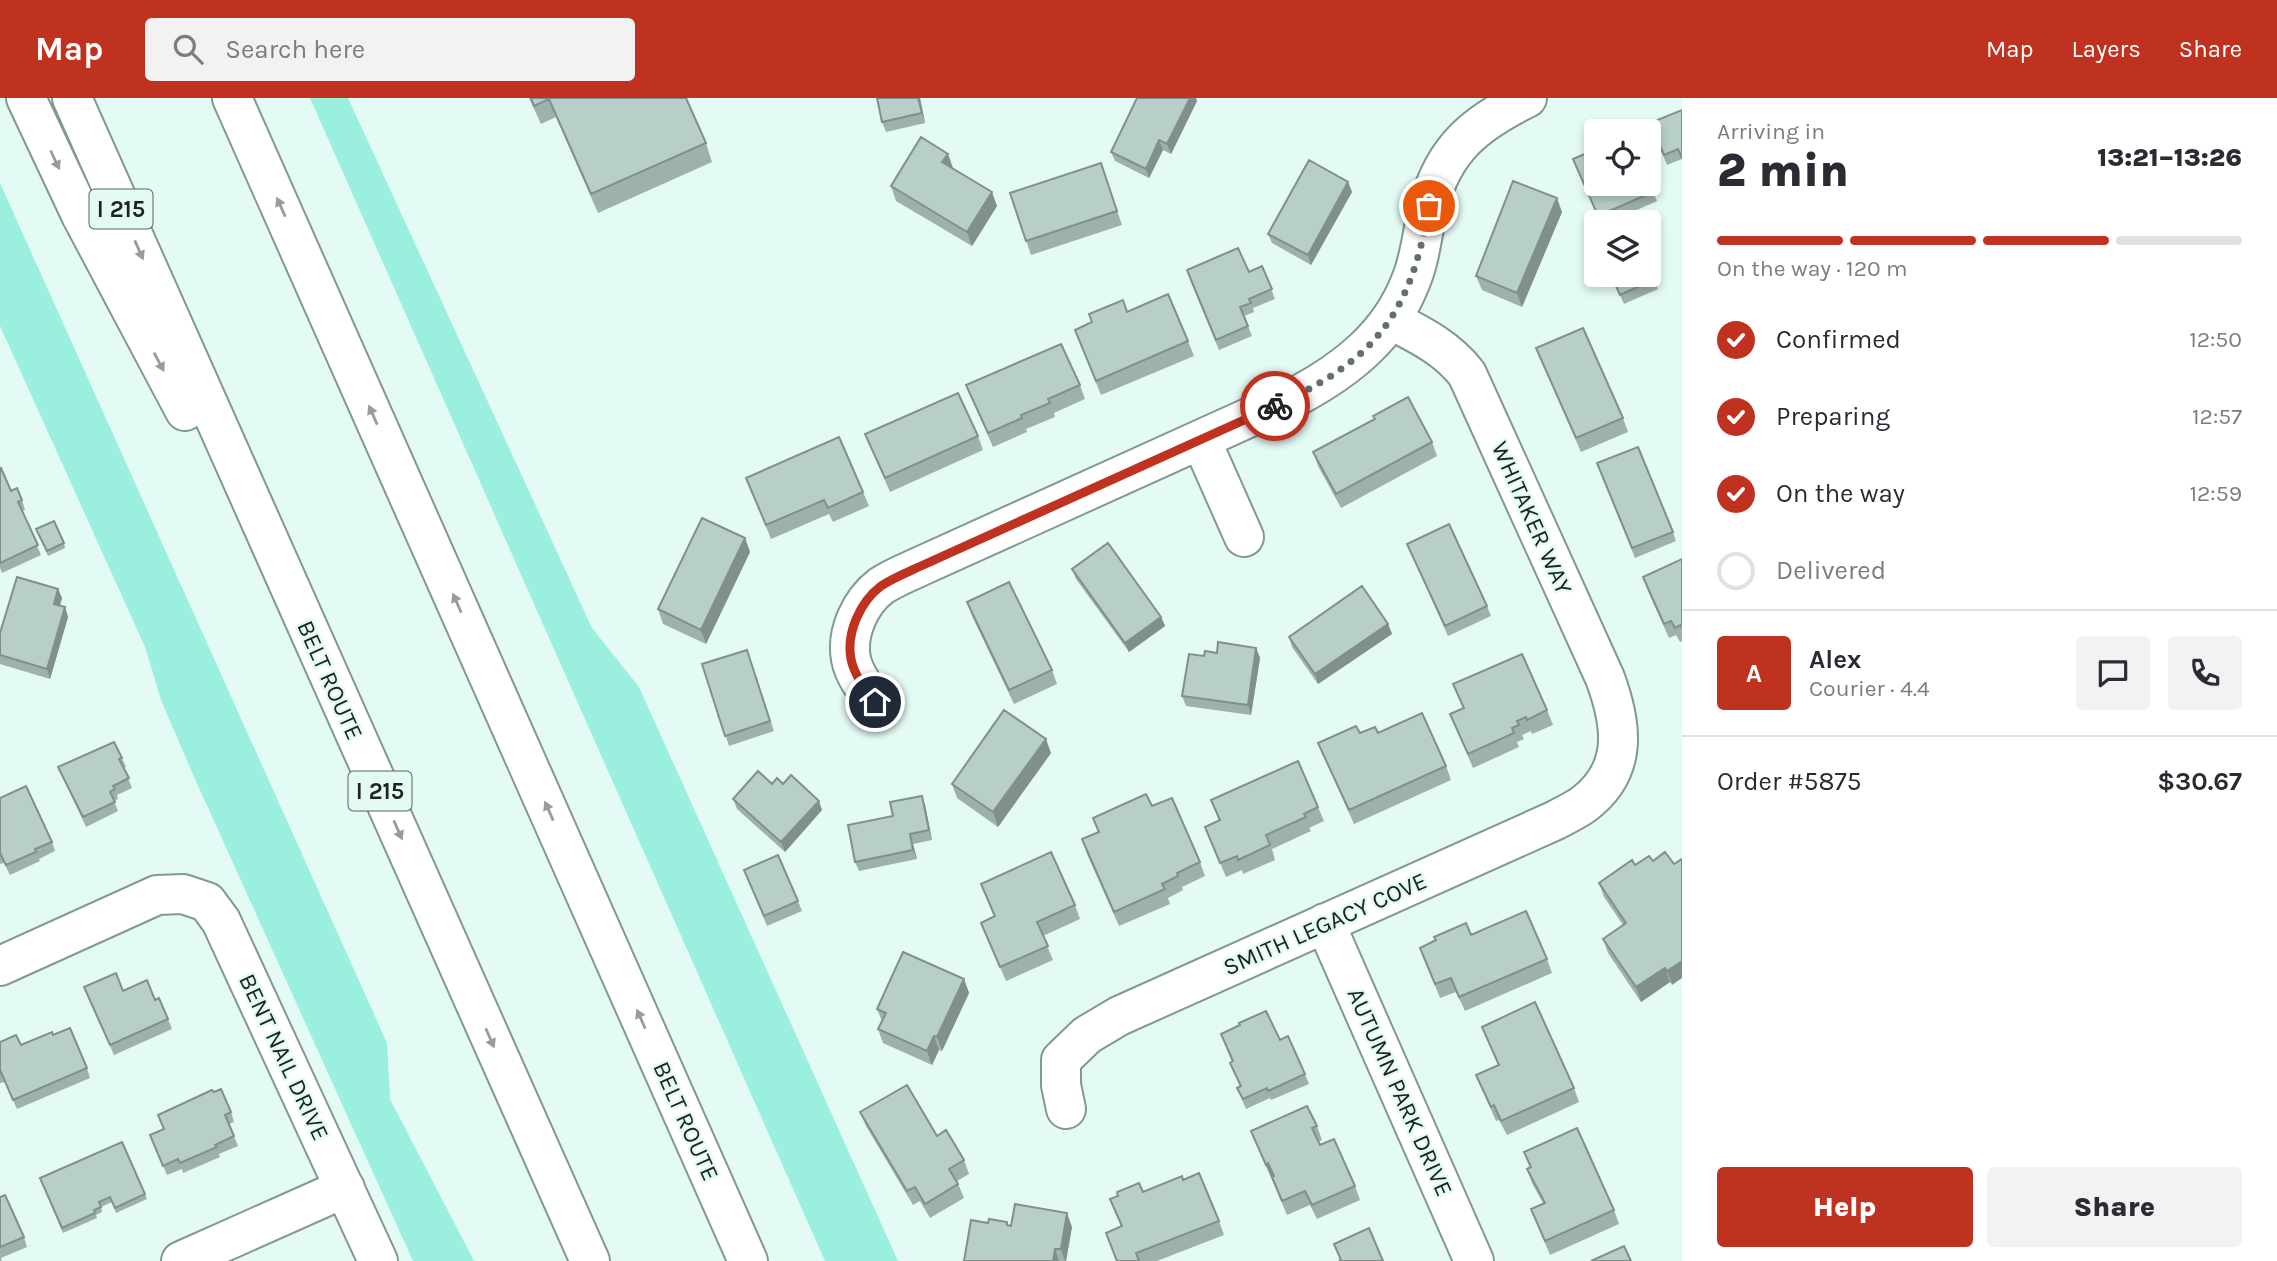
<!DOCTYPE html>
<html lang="en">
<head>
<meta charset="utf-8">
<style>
	:root { --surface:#fff; --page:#f2f2f3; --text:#2b2b33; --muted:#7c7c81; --line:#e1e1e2; --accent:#bf3220 }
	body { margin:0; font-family:Karla,sans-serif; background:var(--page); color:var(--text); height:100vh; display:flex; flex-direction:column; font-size:26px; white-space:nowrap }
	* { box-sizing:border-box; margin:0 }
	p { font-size:23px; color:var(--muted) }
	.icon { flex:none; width:38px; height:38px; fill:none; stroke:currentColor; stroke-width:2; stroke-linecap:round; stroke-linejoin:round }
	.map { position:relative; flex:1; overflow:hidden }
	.sheet { display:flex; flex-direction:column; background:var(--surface); width:595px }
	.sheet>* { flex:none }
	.fabs { position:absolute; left:1584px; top:21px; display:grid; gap:14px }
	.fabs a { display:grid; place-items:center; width:77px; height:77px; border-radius:7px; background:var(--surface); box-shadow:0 4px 10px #0003; font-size:35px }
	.pin { position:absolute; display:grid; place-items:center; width:60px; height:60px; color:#fff; margin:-30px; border:4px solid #fff; border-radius:50%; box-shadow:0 2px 7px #0007 }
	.courier { position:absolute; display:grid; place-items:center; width:70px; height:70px; margin:-35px; border:5px solid #bf3220; border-radius:50%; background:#fff; color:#222; box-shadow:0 2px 9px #0007 }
	.overview em { font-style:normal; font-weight:800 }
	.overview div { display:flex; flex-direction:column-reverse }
	.overview { display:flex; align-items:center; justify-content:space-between; height:119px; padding:0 35px }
	h1 { font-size:46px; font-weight:800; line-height:52px }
	.bar { display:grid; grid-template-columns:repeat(4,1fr); gap:10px 7px; align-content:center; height:84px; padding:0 35px }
	.bar i { height:9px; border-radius:5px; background:var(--line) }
	.bar .on { background:var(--accent) }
	.bar p { grid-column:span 4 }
	.line { display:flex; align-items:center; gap:18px; padding:0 35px; border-top:2px solid var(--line) }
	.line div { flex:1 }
	.round { display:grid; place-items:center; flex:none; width:74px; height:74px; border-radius:7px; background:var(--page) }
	ol { padding:0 35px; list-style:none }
	li { display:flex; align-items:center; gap:21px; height:77px }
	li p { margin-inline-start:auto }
	li .icon { padding:7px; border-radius:50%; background:var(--accent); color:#fff; stroke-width:4 }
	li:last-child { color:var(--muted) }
	li i { width:38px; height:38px; border:4px solid var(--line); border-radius:50% }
	.primary-button { display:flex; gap:14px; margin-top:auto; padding:14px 35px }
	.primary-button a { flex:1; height:80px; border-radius:7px; background:var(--accent); color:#fff; font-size:28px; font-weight:800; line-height:80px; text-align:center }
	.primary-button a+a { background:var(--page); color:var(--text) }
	header { display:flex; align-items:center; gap:42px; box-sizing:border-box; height:98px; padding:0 35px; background:var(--accent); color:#fff }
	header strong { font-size:33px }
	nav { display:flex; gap:38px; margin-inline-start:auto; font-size:24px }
	.search { width:490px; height:63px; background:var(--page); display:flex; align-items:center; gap:18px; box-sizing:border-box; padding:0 24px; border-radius:7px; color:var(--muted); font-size:26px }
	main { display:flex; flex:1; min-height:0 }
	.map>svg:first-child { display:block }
	.green { fill:#9befdf }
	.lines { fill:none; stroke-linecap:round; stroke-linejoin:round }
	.minor-casing { stroke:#829893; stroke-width:42 }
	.highway-casing { stroke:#829893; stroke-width:42 }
	.minor { stroke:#fff; stroke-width:38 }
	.highway { stroke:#fff; stroke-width:38 }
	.wall { fill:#9eb1ad }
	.shaded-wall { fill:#81908d }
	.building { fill:#b8cec9; stroke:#81908d; stroke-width:2 }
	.oneway { fill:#999c9c }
	.done { stroke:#626f6c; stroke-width:7; stroke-dasharray:0 12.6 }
	.route { stroke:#bf3220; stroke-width:9 }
	.labels { text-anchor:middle; stroke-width:5; stroke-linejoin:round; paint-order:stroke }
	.shield { fill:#e3faf5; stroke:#586461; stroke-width:2 }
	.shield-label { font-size:23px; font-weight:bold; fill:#1c2422 }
	.street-label { font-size:24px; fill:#1c2422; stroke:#e3faf5 }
</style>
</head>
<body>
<header>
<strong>Map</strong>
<div class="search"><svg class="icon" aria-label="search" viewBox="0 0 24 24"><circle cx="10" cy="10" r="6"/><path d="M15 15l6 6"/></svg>Search here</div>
<nav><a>Map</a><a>Layers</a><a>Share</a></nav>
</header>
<main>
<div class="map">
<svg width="1682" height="1163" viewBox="0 0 1682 1163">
	<rect width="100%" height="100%" fill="#e3faf5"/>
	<path class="green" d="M310,0h38l244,530 47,59 259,574h-73z
		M0,85l387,860 3,56 84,162h-61l-218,-482 -34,-79 -16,-53 -145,-321z"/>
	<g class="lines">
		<defs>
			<path id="minor" d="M1201,342l43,97
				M875,604c-9,-12 -21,-27 -24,-43 -5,-26 9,-57 30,-73 12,-8 27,-14 40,-20l378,-171c48,-26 90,-59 111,-112 11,-25 12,-52 19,-78 15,-57 47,-82 98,-107
				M1325,825l149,338
				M0,868l157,-71 26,-1 24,8 14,19 157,340
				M1066,1011l-5,-24v-25l26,-25 32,-19 437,-196c9,-5 20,-10 28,-16 45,-34 38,-80 21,-126l-138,-304c-20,-26 -47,-39 -76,-54
				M181,1163l164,-73"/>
			<path id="highway" d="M26,0l55,117 104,196
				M72,0l518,1163
				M232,0l516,1163"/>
		</defs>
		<use href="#minor" class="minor-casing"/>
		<use href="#highway" class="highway-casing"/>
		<use href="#minor" class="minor"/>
		<use href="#highway" class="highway"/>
	</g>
	<path class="wall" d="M529,0h157l20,45 6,19 -114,51 -42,-96 -15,7z
		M920,0l5,25 -39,9 -4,-10z
		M1137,0h59l1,3 -26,53 -8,-4 -14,28 -34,-17 -4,-9z
		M1682,12v49l-15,6 -13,-32z
		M1573,61l80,33 4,9 -47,21h-10z
		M1101,65l21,62 -91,30 -21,-62z
		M952,70l45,38 -25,40 -76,-45 -5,-15z
		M1348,84l4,10 -41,73 -39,-22 -4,-9z
		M1562,114l-40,95 -40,-17 -6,-14z
		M1262,168l13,33 -22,9 1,4 -10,4 8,20 -33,14 -29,-70 59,-8z
		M1611,177h37l7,4 3,10 -34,15z
		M1075,232l113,11 6,15 -93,39z
		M1536,250l87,70 5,14 -47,20z
		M966,287h114l5,14 -31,14 1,4 -29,12 1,3 -34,15z
		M865,336l113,2 5,14 -93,42z
		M1432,344l5,14 -96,52 -23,-42 -5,-14z
		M0,371l11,22 11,9 3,10 -3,1 19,44 -39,18 -2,-5z
		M1601,375l72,59 3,9 -41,17z
		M746,380l117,14 6,14 -36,16 -4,-8 -58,25z
		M38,436l26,9 1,5 -17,8z
		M745,440l5,14 -44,92 -43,-20 -5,-15z
		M1407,446l80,62 4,10 -43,20z
		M1682,461v82l-2,1 -4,-7 -7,3 -21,-47 -5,-14z
		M1072,471l89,48 4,9 -36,26 -53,-73z
		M58,491l4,9 -2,8 5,1 3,10 -18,62 -50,-15v-31z
		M967,504l85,68 5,14 -43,20 -42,-88z
		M1388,526l4,10 -74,50 -26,-37 -3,-10z
		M1256,550l4,10 -9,57 -65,-9 -4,-10 22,-40 13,-3z
		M747,552l27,81 -45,15 -27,-82z
		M1453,586l94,26 6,15 -21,9 -1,-3 -9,4 2,4 -7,3 2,5 -46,21 -23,-54 13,-6z
		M1360,635l86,33 5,14 -97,44 -30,-67 -6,-14z
		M1051,655l-53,74 -41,-29 -5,-14z
		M122,660l4,9 -2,1 8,20 -15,7 1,4 -4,2 4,10 -32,16 -28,-60z
		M772,686l50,26 -37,42 -48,-43 -4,-10z
		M0,700l52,44 3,9 -16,8 1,2 -30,14 -6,-12 -4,1z
		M1211,702l107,7 6,14 -15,7 2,3 -39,18 3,11 -32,14 -1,-4 -16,7 -21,-50 14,-6z
		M925,707l7,35 -19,4 4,15 -58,12 -4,-9 38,-46z
		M1152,708l48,56 5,14 -23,11 1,3 -15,8 2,6 -51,22 -32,-72 -5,-15 16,-7 -5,-14z
		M1632,762l40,125 -2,-3 -29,20 -33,-49 -5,-14 20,-14 -19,-28 -5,-14z
		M744,772l54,31 4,10 -35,15z
		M981,786l94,21 5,14 -37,17 10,24 -47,21 -25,-58 13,-6z
		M1471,837l76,24 5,14 -87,38 -9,-19 -16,6 -20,-50z
		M964,881l5,14 -27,58 -3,-1 -7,15 -49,-22 -5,-14 4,-8 -5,-12z
		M84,889l71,13 13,19 4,10 -58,26z
		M1482,929l92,61 5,14 -72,33 -8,-15 -3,1 -20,-46 22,-10z
		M1221,936l59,6 25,34 4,10 -38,16 -1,-2 -24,11 -9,-21 3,-2 -10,-23 2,-1z
		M53,937l34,33 3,10 -73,31 -12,-27 -5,1v-41l21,3z
		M231,1014l3,10 -5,2 9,22 -19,8 1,3 -37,16 -1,-4 -15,6 -17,-40 13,-6z
		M860,1014l77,24 27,24 5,14 -12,7 7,17 -34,20 -10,-17 -7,4 -47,-79z
		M1317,1028l5,14 -4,2 2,3 35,41 5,14 -43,19 -7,-14 -23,10 -36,-84z
		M122,1044l25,57 -31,14 -4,-11 -11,5 1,5 -6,3 1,3 -34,15 -23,-55z
		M1524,1054l90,58 5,14 -69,31 -19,-46 12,-6 -11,-20 -5,-14 3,-1z
		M1183,1082l36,41 5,14 -67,26h-41l-10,-28 15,-7 -11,-27 33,-7z
		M0,1099l24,40 3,10 -26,11 1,3h-2z
		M1007,1124l1,4 64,1 -6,34h-102l24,-38z"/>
	<path class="shaded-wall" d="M918,0h2l5,25 -3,-10z
		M1190,0h6l1,3 -26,53 -4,-10z
		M1159,42l4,10 -14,28 -3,-9z
		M948,56l5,14 -6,8 -5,-14z
		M1348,84l4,10 -41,73 -3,-10z
		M992,94l5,14 -25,40 -5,-14z
		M1557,100l5,14 -40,95 -5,-14z
		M745,440l5,14 -44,92 -5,-14z
		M58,491l4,9 -5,16 -3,-10z
		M65,509l3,10 -18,62 -3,-10z
		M1161,519l4,9 -36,26 -4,-9z
		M1388,526l4,10 -74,50 -3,-10z
		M1256,550l4,10 -9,57 -3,-10z
		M1046,641l5,14 -53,74 -5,-15z
		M922,698l3,9 7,35 -3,-10z
		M819,703l3,9 -37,42 -4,-10z
		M910,736l3,10 4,15 -4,-9z
		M1682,863v17l-10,7 -5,-14z
		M1665,870l5,14 -29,20 -5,-15z
		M964,881l5,14 -27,58 -5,-14z
		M934,938l5,14 -7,15 -5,-14z
		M1268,1065l6,14 -2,2 -6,-14z
		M1067,1115l5,14 -6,34h-1l-4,-12z
		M1055,1151l4,12h-6z"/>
	<path class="building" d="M531,0h155l20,45 -115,51 -42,-95 -15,7z
		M877,0h41l4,15 -40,9z
		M1137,0h53l-23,46 -8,-4 -13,29 -35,-17z
		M1682,12v48l-4,-9 -14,6 -14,-32z
		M921,39l27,17 -6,8 50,30 -25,40 -76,-46z
		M1596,51v35h52v-3l5,11 -55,24 -25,-57z
		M1309,62l39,22 -40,73 -40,-21z
		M1101,65l16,48 -91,30 -16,-48z
		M1513,83l44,17 -40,95 -41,-17z
		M1238,150l11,24 13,-6 10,23 -23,10 2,4 -11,4 8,19 -32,14 -29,-70z
		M1648,167l7,14 -35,16 -9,-20h37z
		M1168,196l20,47 -92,40 -21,-51 17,-8 -3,-8 34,-14 4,12z
		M1583,230l40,90 -47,20 -40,-90z
		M1061,246l19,41 -32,14 2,4 -29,12 1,3 -34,15 -22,-48z
		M958,295l20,43 -93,42 -20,-44z
		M1408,299l24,45 -96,52 -23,-42 62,-33 -2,-3z
		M839,339l24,55 -35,16 -4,-8 -58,25 -20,-47z
		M1638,349l35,85 -41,16 -35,-85z
		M1,370l10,23 6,-3 5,12 -4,2 20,43 -38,18v-94z
		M702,420l43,20 -44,92 -43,-21z
		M54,423l10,22 -17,8 -11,-22z
		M1449,426l38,82 -42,20 -38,-82z
		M1108,445l53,74 -36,26 -53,-74z
		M1682,461v69l-1,-3 -6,3 -4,-7 -7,3 -21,-47z
		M17,479l41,12 -4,15 11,3 -18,62 -47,-14v-22z
		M1009,484l43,88 -43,20 -42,-88z
		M1362,488l26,38 -73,50 -26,-37z
		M1218,544l38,6 -8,57 -66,-9 7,-42 15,2 1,-5 12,2z
		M747,552l23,71 -45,15 -23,-72z
		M1522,556l25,56 -20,10 -1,-3 -9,4 2,4 -7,3 2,5 -46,21 -18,-40 14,-6 -11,-24z
		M1004,612l42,29 -53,73 -41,-28z
		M1422,615l24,53 -97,44 -31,-67 38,-17 4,7 15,-6 3,6z
		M114,644l8,16 -3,1 10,19 -16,8 2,3 -5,3 5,10 -32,15 -25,-50z
		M1298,663l20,46 -14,7 2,3 -40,18 4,10 -32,15 -1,-4 -17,7 -15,-36 15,-7 -9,-20z
		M758,673l14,13 5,-6 6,6 8,-9 28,26 -38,41 -48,-43z
		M26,688l26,56 -17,7 1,3 -30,13 -6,-12v-55z
		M1146,696l6,12 20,-8 28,64 -23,11 1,3 -16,8 3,5 -51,23 -32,-73 17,-7 -6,-14z
		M922,698l7,34 -19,4 3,16 -58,12 -7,-37 45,-9 -3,-14z
		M1051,754l24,53 -38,17 11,24 -48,21 -19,-44 14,-7 -14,-32z
		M1665,754l9,12 8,-5v102l-15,10 -2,-3 -29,19 -33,-48 23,-16 -27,-40 33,-23 3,5 14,-9 4,5z
		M778,757l20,46 -34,15 -20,-46z
		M1526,813l21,48 -88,38 -8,-19 -16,6 -15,-36 16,-8 -2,-3 32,-14 5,12z
		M903,854l61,27 -27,58 -3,-1 -7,15 -49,-22 8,-16 -9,-4z
		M116,875l7,18 24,-11 8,20 4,-2 9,21 -58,26 -26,-58z
		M1535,904l39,86 -73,33 -7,-16 -3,2 -15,-32 23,-10 -17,-38z
		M1266,913l14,29 8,-4 17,38 -37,17 -1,-3 -24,11 -6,-11 4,-2 -11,-23 3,-2 -12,-27 19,-9 -1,-2z
		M70,930l17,40 -74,32 -12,-28 -1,1v-31l16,-7 5,10 31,-13 1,3z
		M907,987l30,51 9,-6 18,30 -15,9 9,15 -33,20 -10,-17 -8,4 -47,-79z
		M221,991l10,23 -6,3 9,21 -19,9 2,2 -37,16 -2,-4 -15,7 -13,-31 14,-6 -6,-14 54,-25 2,2z
		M1307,1008l10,20 -5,2 8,17 14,-6 21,47 -43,19 -7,-14 -23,10 -10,-24 2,-1 -6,-13 -2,2 -15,-34z
		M1577,1030l37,82 -69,31 -14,-32 14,-6 -18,-34 4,-2 -7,-15z
		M122,1044l23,52 -30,14 -5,-11 -11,5 2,5 -7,3 1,3 -33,15 -22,-50z
		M1199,1075l20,48 -83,32 3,8h-22l-11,-28 16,-7 -12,-27 8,-3 -1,-4 22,-9 4,9 39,-16 1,4z
		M5,1097l19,42 -24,10v-50z
		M1015,1106l52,9 -6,36h-6l-2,12h-89l7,-41 17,3 1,-4 18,3v3l4,1z
		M1369,1130l14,33h-44l2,-1 -7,-16z
		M1624,1148l7,15h-40z"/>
	<defs><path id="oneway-solid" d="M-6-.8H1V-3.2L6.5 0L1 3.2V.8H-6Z" transform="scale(1.75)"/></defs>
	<g class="oneway">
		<use href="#oneway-solid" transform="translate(55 62) rotate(65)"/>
		<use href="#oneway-solid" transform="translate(281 109) rotate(-114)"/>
		<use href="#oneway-solid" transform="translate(139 152) rotate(66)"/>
		<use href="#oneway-solid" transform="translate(159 264) rotate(62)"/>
		<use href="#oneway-solid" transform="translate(373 317) rotate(-114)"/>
		<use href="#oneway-solid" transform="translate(457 505) rotate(-114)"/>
		<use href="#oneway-solid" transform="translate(549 713) rotate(-114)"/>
		<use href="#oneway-solid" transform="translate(398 732) rotate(66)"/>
		<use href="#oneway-solid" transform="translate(641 921) rotate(-114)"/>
		<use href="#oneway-solid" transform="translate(490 940) rotate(66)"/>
	</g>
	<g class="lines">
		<path class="done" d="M1275,308c100,-46 136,-91 154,-200"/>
		<path class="route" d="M875,604c-9,-12 -21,-27 -24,-43 -5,-26 9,-57 30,-73 12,-8 27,-14 40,-20l354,-160"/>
	</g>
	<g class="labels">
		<g class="shield">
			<rect x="89.5" y="91.5" width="63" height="39" rx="5"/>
			<rect x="348.5" y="673.5" width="63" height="39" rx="5"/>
		</g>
		<g class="shield-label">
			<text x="121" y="119">I 215</text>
			<text x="380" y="701">I 215</text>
		</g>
		<g class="street-label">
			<text transform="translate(1532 420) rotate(66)" y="8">WHITAKER WAY</text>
			<text transform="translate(330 582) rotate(66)" y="8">BELT ROUTE</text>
			<text transform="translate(1325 826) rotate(-24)" y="8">SMITH LEGACY COVE</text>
			<text transform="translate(284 959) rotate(65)" y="8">BENT NAIL DRIVE</text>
			<text transform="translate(1400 994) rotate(66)" y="8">AUTUMN PARK DRIVE</text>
			<text transform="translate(686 1023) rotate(66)" y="8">BELT ROUTE</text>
		</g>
	</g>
</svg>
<div class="fabs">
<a><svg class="icon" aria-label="locate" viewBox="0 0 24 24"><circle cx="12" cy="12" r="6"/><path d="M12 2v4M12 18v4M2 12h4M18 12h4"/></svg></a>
<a><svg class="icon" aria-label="layers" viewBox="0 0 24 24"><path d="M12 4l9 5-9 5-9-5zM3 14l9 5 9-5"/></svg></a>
</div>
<div class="pin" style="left:1429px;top:108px;background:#ea580c"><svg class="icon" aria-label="bag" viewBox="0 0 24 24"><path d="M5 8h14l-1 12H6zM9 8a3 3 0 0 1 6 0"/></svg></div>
<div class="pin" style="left:875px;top:604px;background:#1f2937"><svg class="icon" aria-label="home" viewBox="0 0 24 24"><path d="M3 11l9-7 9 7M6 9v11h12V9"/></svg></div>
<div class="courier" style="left:1275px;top:308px"><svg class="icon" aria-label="bike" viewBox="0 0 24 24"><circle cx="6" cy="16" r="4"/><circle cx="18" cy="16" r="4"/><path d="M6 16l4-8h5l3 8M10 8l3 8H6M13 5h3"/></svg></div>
</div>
<section class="sheet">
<div class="overview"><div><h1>2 min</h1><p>Arriving in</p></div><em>13:21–13:26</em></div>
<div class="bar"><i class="on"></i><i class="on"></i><i class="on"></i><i></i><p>On the way · 120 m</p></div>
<ol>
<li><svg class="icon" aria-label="check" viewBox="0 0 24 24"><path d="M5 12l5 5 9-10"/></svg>Confirmed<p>12:50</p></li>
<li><svg class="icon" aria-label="check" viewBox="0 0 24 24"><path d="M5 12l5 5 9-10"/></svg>Preparing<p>12:57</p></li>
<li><svg class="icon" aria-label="check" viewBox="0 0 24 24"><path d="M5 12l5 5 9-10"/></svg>On the way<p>12:59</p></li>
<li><i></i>Delivered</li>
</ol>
<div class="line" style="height:126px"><b class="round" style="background:var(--accent);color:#fff">A</b><div><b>Alex</b><p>Courier · 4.4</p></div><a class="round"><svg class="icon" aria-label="chat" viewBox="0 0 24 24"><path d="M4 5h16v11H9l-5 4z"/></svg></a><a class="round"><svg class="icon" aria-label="phone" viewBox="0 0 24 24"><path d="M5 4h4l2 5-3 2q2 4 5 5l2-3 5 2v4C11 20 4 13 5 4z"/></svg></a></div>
<div class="line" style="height:91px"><div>Order #5875</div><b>$30.67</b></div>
<div class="primary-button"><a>Help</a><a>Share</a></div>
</section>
</main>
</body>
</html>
